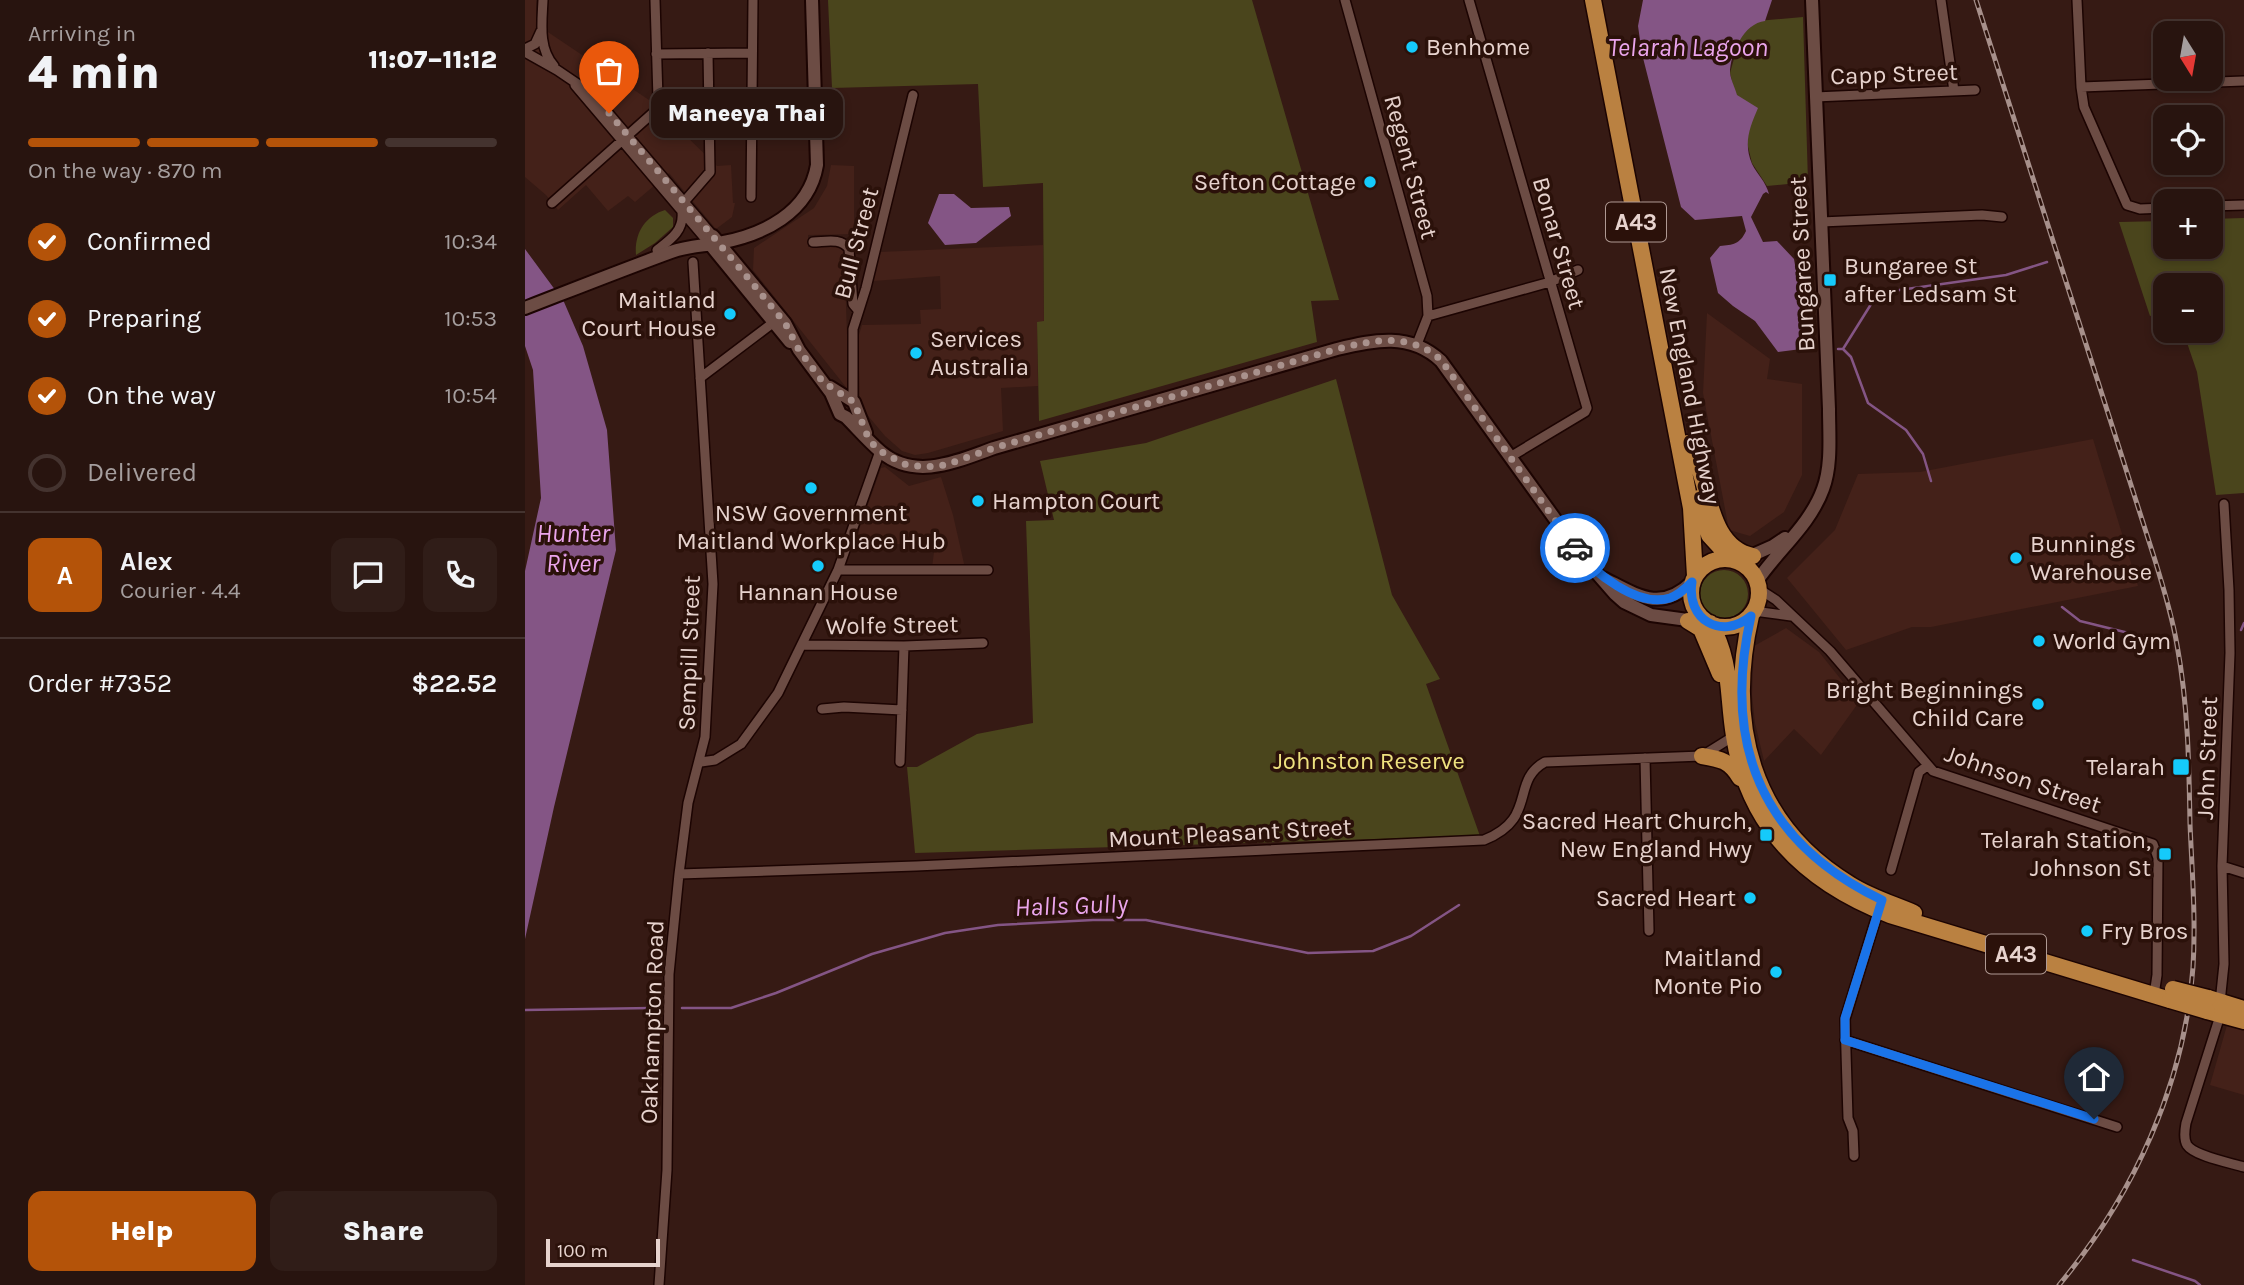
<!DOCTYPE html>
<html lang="en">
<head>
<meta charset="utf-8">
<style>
	:root { --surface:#28140f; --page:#301d18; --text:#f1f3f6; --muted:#a59e9e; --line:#44332f; --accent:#b45309 }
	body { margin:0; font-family:Karla,sans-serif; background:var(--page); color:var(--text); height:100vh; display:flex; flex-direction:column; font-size:26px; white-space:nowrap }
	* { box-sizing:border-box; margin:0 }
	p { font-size:23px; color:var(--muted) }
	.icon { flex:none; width:38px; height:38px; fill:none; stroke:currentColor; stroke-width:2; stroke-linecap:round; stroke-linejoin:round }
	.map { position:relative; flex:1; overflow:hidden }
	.drawer { display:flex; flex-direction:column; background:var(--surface); width:525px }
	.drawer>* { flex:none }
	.needle { width:46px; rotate:169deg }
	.controls { position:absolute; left:1628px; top:21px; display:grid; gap:14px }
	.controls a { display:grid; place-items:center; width:70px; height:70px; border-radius:14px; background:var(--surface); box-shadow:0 4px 10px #0003,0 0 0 2px var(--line); font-size:35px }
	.scale { position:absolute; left:21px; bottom:18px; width:114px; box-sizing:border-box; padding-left:7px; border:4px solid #e7d3ce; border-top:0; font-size:19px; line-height:24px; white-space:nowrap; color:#e7d3ce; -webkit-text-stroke:5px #2b110a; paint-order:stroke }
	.pin { position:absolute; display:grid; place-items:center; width:60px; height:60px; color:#fff; margin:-72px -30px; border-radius:50% 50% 50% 0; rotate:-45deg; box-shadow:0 0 7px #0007 }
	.pin .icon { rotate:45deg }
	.courier { position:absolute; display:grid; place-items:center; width:70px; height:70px; margin:-35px; border:5px solid #1a73e8; border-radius:50%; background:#fff; color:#222; box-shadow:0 2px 9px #0007 }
	.bubble { position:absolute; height:49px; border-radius:14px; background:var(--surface); box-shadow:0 4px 10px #0003,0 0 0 2px var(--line); font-size:23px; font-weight:800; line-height:49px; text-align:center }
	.summary em { font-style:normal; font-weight:800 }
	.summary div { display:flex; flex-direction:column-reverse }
	.summary { display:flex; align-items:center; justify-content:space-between; height:119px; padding:0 28px }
	h1 { font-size:46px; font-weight:800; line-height:52px }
	.bar { display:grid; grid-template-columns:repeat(4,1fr); gap:10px 7px; align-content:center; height:84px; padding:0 28px }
	.bar i { height:9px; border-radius:5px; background:var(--line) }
	.bar .on { background:var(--accent) }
	.bar p { grid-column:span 4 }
	.line { display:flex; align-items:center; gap:18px; padding:0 28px; border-top:2px solid var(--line) }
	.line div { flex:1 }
	.round { display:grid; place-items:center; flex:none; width:74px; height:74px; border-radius:14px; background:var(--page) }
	ol { padding:0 28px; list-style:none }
	li { display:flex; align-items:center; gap:21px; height:77px }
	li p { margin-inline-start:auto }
	li .icon { padding:7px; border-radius:50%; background:var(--accent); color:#fff; stroke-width:4 }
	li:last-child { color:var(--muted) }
	li i { width:38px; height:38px; border:4px solid var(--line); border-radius:50% }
	.action { display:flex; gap:14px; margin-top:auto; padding:14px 28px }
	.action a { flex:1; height:80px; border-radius:14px; background:var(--accent); color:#fff; font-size:28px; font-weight:800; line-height:80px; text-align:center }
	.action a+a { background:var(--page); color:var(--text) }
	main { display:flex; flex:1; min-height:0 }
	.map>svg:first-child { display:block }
	.built { fill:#442119 }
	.green { fill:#4a451c }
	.water { fill:#845585 }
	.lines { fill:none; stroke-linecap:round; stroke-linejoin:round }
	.stream { stroke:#845585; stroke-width:2.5 }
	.minor-casing { stroke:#1c0402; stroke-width:12 }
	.tertiary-casing { stroke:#1c0402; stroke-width:16 }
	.secondary-casing { stroke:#1c0402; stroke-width:16 }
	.trunk-casing { stroke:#1c0402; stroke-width:19 }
	.minor { stroke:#6c4c44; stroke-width:9 }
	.tertiary { stroke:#6c4c44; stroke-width:12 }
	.secondary { stroke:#6c4c44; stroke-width:12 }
	.trunk { stroke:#ba8141; stroke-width:16 }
	.rail-casing { stroke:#a7908b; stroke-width:5 }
	.rail { stroke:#2b110a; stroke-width:2.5; stroke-dasharray:8; stroke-linecap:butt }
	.trunk-bridge-casing { stroke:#1c0402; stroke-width:19; stroke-linecap:butt }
	.trunk-bridge { stroke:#ba8141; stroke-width:16 }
	.done { stroke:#a9928d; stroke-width:7; stroke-dasharray:0 12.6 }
	.route { stroke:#1a73e8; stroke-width:9 }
	.poi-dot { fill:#15cafb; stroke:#2b110a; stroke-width:2.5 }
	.labels { text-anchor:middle; stroke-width:7; stroke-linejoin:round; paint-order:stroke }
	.shield { fill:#2b110a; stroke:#af9993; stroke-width:2 }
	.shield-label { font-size:23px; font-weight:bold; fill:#e7d3ce }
	.poi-label { font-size:24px; fill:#e7d3ce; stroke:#2b110a; text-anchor:end }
	.street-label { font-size:24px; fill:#e7d3ce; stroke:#2b110a }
	.park-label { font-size:24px; fill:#efe27f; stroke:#2b110a }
	.water-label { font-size:26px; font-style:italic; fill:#eaa5ec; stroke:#2b110a }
</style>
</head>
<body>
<main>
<section class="drawer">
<div class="summary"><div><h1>4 min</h1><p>Arriving in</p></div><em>11:07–11:12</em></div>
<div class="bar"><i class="on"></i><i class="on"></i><i class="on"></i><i></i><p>On the way · 870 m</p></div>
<ol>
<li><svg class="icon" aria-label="check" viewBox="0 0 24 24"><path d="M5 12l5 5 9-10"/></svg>Confirmed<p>10:34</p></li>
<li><svg class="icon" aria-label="check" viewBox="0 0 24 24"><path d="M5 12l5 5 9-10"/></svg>Preparing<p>10:53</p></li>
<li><svg class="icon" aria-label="check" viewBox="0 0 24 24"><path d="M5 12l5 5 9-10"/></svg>On the way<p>10:54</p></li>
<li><i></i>Delivered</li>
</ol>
<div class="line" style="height:126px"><b class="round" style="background:var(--accent);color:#fff">A</b><div><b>Alex</b><p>Courier · 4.4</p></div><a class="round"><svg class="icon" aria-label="chat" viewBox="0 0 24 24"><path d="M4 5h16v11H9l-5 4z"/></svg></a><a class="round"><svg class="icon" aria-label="phone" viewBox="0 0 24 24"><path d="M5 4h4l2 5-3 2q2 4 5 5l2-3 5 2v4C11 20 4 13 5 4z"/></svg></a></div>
<div class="line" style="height:91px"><div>Order #7352</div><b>$22.52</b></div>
<div class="action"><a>Help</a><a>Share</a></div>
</section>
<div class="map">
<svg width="1719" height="1285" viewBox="0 0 1719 1285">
	<rect width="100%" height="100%" fill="#361a14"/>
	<path class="built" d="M0,0h11v24l113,76 68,66 14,-1 2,38h2l-3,14 -16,12 -47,-56 -34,29 -7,-6 -20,15 -22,-26 -28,25 -12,-15 -21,-18z
		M306,165l23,1v68l-46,1v12h33l3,2 5,142 -96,-121 1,-22 60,-40 13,-22z
		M518,245l1,77h-7l1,64 -37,2 2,43 -75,22 -13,2 -13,-4 -17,-15 -21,-25 -4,-8 -2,-65 4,-13 59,-1 -1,-14 21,-1 -1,-33 -67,5 7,-29z
		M1182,313l63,46 -3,20 35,5v91l-18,37 -34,24 -21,-6 -26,-137z
		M1568,439l45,147 -207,41h-19l-66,23 -59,-72 48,-48 23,-56 62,-2z
		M360,467l24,19 32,-9 12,38 12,53h-33l3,-24h-81l27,-76z
		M1261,628l33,24 40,50 -38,53 -27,-26 -30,32 -9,-38 -3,-28 2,-49z
		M1702,1025l17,5v65l-34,-10z"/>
	<path class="green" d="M303,0h424l87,300 -28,1 6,41 -278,79 -2,-99 7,-1 -1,-138 -60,4 -5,-103 -146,4z
		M1278,17l5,165 -41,4 -15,-23 -22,-90 10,-36 17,-16z
		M140,210l8,8v9l-18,16 -19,12c-2,-21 9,-39 29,-45z
		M1719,218v275l-28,2 -19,-123 -14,-41h27v-46h-45v26l-15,5 -31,-94 46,-1v26h45v-28z
		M811,379l56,216 48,84 -14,5 54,152 -565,17 -8,-86h10l60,-33 56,-11 -7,-202 28,-1 -14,-59 106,-18z
		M1175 594a24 24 0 1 1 48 0a24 24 0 1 1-48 0Z"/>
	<path class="water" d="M1118,0h129l-7,21c-21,2 -35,33 -35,52 1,7 5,15 7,22l21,13c-8,19 -15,35 -6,56 5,10 14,18 17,30l-3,-2 -3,2 -12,23 12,25 14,-1 17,18 15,89 -31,4 -23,-31 -22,-15 -15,-13 -8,-35 10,-12c13,-1 20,-2 26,-15l-4,-15 -47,4 -14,-13 -39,-153 -4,-28z
		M414,194h15l17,14 38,-1 2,9 -35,27 -31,2 -17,-22z
		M0,249l39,53 19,44 24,84 9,120 -62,257 -29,132v-368l16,-73 -8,-128 -8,-24z"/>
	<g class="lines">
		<path class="stream" d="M1284,348l6,1
			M1313,349h5l8,8 17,46 38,27 17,24 8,27
			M1318,349l35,-56 128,-18 41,-13
			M1537,607l18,14 73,18
			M1716,630l3,-7
			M157,1008h49l45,-15 96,-39 73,-21 53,-8 95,-5h53l162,33 65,-2 38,-15 48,-31
			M0,1010l126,-2
			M1608,1260l62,21 5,4"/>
		<defs>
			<path id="minor" d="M18,0c-1,22 -5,48 11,66
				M820,0l82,296 1,20 -11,28
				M944,0l118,408 -2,4 -75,45
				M1416,0l13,91
				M1552,0l4,87 3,20 43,98 13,4 25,-1
				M0,49l10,-5 6,-13
				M0,52l32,18 34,23 122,143
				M131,54l96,-1
				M50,85l129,152
				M1556,87l163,-6
				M1290,97l160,-7
				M226,197l2,-197
				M159,202l26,-30 -2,-119
				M27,203l103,-92 3,-12 -3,-99
				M1685,206l34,-1
				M1296,222l161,-7 20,2
				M288,242c12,0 28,-5 36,7l4,55 5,6
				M132,250c13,-10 27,-19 25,-38
				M903,316l122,-34 28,-12
				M175,378l78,-59
				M328,401v-72l13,-41 47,-193
				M1699,504l5,86 1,63 -8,213 2,98 -6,58 -32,101c-1,6 -3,15 1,22 7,11 44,18 57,22
				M313,570h150
				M1234,589l17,11 54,51 103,120 220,73 5,14 -1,117 -3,20
				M1229,611l37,5
				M277,645l102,1 79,-3
				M297,709l22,-2 58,3
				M1120,758l4,173
				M176,762l14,-2 26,-16 37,-51 60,-123 42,-119
				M375,762l4,-116
				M1697,866l22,7
				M1366,870l28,-98 8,-6
				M154,874l237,-8 568,-26c54,-21 26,-59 61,-78l157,-6 32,-20
				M1320,1040l272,87
				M1329,1156l-1,-25 -5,-13 -3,-99 34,-110
				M134,1285l8,-115 2,-196 10,-100 9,-71 17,-66 8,-153 -20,-322"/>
			<path id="tertiary" d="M1221,558l27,-12 12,-8
				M1232,581c21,-31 53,-56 66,-92 9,-24 6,-54 6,-80l-17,-409"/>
			<path id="secondary" d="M188,236l72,87 14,27 32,43 9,21 6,3c11,11 22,24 35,35 35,29 76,9 113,-4l343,-99c37,-9 73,-17 104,12l140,194 34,39 9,8 27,13 44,6
				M188,248l77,94
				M0,308c49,-19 97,-38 146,-56 16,-6 31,-6 48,-9 44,-8 90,-30 98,-78l-5,-165
				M305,387l24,15 12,31
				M1078,578c34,17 57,35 89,4"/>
			<path id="trunk" d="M1068,0l98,508 4,68
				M1163,443c4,8 8,17 11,25 11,31 15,81 54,88
				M1174,498l10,37 22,24
				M1166 593a34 34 0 1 1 68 0a34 34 0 1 1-68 0Z
				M1226,616c-25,108 0,209 100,269 19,12 42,19 63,28
				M1163,621l13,8 19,45
				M1185,623c22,38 17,71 24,113 14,91 73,147 156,179l280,85
				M1177,756c19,3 28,5 38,22
				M1683,998l36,11
				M1682,1011l37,10"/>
		</defs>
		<use href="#minor" class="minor-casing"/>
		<use href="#tertiary" class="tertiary-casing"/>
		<use href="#secondary" class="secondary-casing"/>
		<use href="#trunk" class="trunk-casing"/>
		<use href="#minor" class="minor"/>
		<use href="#tertiary" class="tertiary"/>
		<use href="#secondary" class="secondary"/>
		<use href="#trunk" class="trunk"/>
		<defs>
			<path id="rail" d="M1451,0l178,557c9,29 18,58 23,88 11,59 12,119 13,179 2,47 6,96 3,143 -8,117 -60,229 -134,318"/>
		</defs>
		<use href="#rail" class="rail-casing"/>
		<use href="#rail" class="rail"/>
		<defs>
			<path id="trunk-bridge" d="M1648,989l35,9
				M1645,1000l37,11"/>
		</defs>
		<use href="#trunk-bridge" class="trunk-bridge-casing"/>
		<use href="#trunk-bridge" class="trunk-bridge"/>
	</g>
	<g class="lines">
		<path class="done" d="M84,113l144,171 32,39 14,27 24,32 31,20 15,38 11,11 24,13 21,3 20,-2 49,-17 343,-99c37,-9 73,-17 104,11l134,188"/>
		<path class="route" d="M1050,548c18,24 62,60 95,50 9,-3 16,-10 22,-16 -6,37 29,59 59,34 -29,128 10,226 131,284l-37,118v22l249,79"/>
	</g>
	<g class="poi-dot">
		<circle cx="887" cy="47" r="7"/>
		<circle cx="845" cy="182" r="7"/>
		<rect x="1298" y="273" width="14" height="14" rx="3.5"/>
		<circle cx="205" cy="314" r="7"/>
		<circle cx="391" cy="353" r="7"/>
		<circle cx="286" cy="488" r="7"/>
		<circle cx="453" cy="501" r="7"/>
		<circle cx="1491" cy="558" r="7"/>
		<circle cx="293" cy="566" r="7"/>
		<circle cx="1514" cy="641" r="7"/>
		<circle cx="1513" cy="704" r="7"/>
		<rect x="1647" y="758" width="18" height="18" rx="3.5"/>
		<rect x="1234" y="828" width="14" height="14" rx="3.5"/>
		<rect x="1633" y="847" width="14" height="14" rx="3.5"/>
		<circle cx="1225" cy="898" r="7"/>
		<circle cx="1562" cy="931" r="7"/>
		<circle cx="1251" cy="972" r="7"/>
	</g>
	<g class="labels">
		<g class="shield">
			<rect x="1081" y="202.5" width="60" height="39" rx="5"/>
			<rect x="1461" y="934.5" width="60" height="39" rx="5"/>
		</g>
		<g class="shield-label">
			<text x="1111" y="230">A43</text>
			<text x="1491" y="962">A43</text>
		</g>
		<g class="poi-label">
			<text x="901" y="55" text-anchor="start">Benhome</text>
			<text x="831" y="190">Sefton Cottage</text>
			<text x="1319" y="274" text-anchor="start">Bungaree St<tspan x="1319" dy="28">after Ledsam St</tspan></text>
			<text x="191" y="308">Maitland<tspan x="191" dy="28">Court House</tspan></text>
			<text x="405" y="347" text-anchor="start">Services<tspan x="405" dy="28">Australia</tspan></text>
			<text x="467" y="509" text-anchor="start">Hampton Court</text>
			<text x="286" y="521" text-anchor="middle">NSW Government<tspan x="286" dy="28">Maitland Workplace Hub</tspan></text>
			<text x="1505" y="552" text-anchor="start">Bunnings<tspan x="1505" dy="28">Warehouse</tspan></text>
			<text x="293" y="600" text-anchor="middle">Hannan House</text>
			<text x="1528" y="649" text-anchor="start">World Gym</text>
			<text x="1499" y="698">Bright Beginnings<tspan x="1499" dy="28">Child Care</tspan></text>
			<text x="1640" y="775">Telarah</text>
			<text x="1227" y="829">Sacred Heart Church,<tspan x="1227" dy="28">New England Hwy</tspan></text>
			<text x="1626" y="848">Telarah Station,<tspan x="1626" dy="28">Johnson St</tspan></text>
			<text x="1211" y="906">Sacred Heart</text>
			<text x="1576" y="939" text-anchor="start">Fry Bros</text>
			<text x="1237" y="966">Maitland<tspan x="1237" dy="28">Monte Pio</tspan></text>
		</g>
		<g class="street-label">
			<text transform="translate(1369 74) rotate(-2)" y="8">Capp Street</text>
			<text transform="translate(886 167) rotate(75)" y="8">Regent Street</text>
			<text transform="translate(331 243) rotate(-75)" y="8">Bull Street</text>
			<text transform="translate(1034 243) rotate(74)" y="8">Bonar Street</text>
			<text transform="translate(1277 264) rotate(-93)" y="8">Bungaree Street</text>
			<text transform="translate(1165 386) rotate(79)" y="8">New England Highway</text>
			<text transform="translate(367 625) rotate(-1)" y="8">Wolfe Street</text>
			<text transform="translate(164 653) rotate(-88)" y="8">Sempill Street</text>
			<text transform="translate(1682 758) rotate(-88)" y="8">John Street</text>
			<text transform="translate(1498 779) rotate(19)" y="8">Johnson Street</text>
			<text transform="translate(705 833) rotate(-3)" y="8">Mount Pleasant Street</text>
			<text transform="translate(127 1022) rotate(-88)" y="8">Oakhampton Road</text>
		</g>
		<g class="park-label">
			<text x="844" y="769">Johnston Reserve</text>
		</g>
		<g class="water-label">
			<text x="1163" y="56">Telarah Lagoon</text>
			<text x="48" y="542">Hunter<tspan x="48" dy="30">River</tspan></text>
			<text transform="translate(546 905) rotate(-2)" y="9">Halls Gully</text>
		</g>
	</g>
</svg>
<div class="controls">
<a><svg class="needle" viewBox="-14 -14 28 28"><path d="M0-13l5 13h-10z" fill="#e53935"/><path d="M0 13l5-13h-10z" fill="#a59e9e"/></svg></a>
<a><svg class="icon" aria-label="locate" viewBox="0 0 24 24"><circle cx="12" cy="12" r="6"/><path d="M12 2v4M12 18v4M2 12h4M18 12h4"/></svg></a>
<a>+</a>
<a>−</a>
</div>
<div class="scale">100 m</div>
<div class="pin" style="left:84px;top:113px;background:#ea580c"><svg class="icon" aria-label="bag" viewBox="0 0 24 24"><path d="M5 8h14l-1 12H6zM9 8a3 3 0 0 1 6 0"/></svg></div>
<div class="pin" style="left:1569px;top:1119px;background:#1f2937"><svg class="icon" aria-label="home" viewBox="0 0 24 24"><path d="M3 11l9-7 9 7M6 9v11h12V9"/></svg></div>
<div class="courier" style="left:1050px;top:548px"><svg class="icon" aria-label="car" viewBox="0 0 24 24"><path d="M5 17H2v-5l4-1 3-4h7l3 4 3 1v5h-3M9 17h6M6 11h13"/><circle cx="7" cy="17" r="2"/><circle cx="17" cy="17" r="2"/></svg></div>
<div class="bubble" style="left:126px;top:89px;width:192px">Maneeya Thai</div>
</div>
</main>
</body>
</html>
